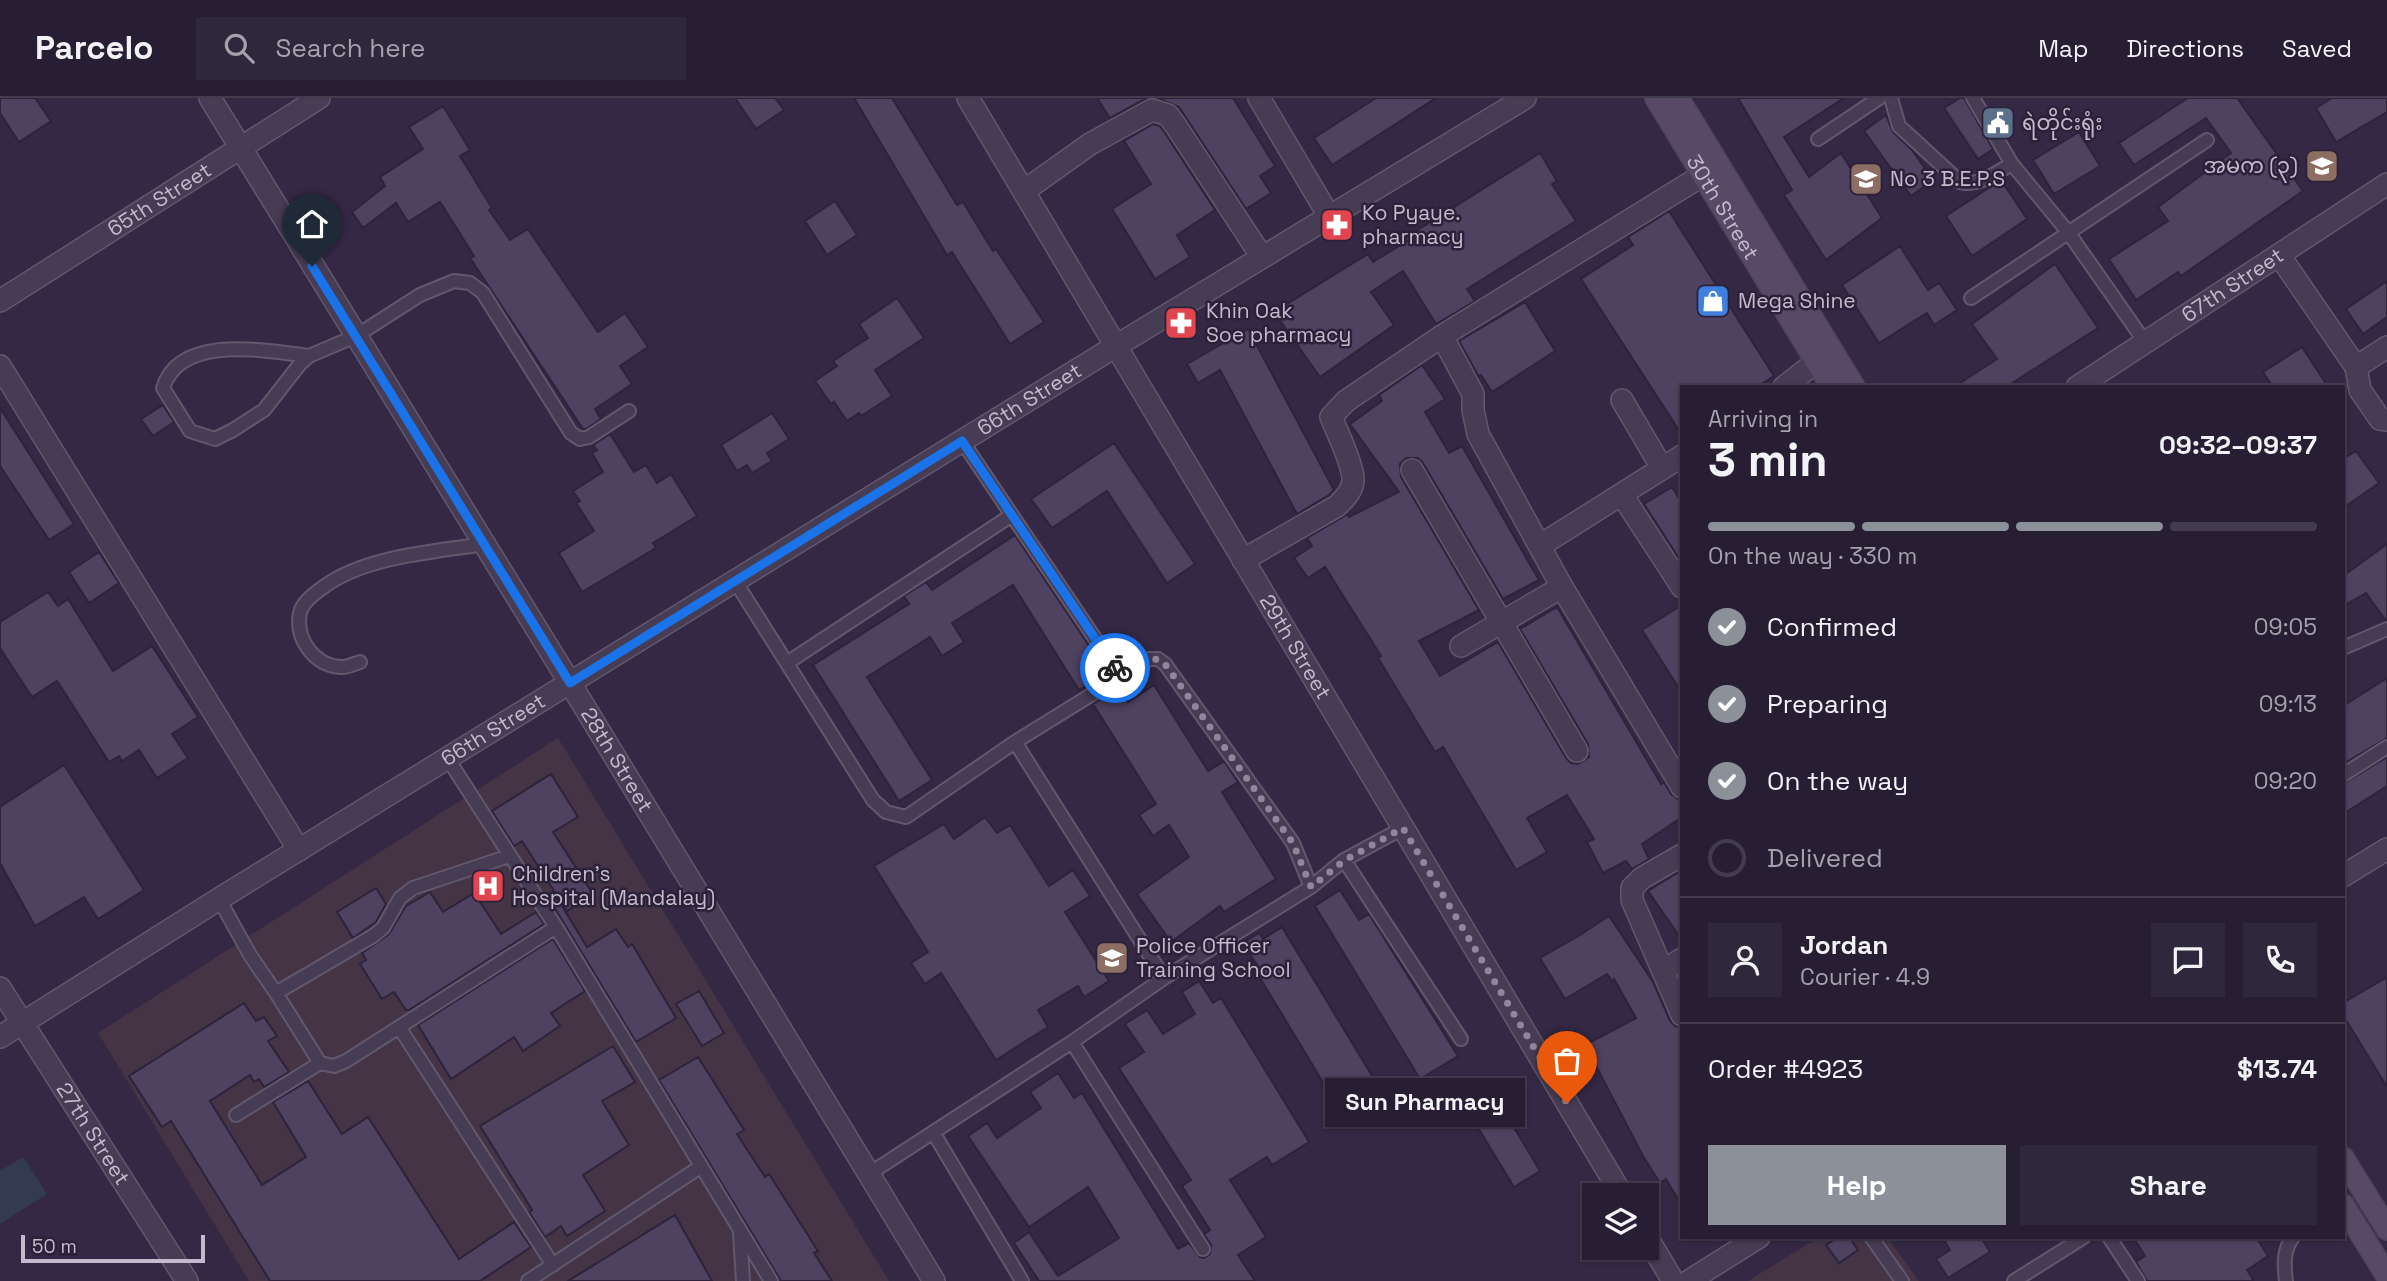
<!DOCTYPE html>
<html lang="en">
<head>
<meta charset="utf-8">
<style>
	:root { --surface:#271e33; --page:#2f273b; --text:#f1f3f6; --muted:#a4a2ac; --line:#433c4e; --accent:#8c9099 }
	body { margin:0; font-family:"Space Grotesk","Noto Sans Myanmar",sans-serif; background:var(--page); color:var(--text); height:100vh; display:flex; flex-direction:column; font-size:26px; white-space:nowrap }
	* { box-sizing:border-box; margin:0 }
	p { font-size:23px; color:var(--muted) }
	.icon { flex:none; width:38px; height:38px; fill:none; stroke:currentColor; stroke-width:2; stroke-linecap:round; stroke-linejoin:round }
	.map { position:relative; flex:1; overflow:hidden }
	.drawer { position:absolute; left:1680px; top:287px; width:665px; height:854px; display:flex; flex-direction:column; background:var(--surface); border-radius:0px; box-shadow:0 2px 5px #0004,0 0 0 2px var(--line) }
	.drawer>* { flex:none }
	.tools { position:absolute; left:1582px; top:1085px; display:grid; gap:14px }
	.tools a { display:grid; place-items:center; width:77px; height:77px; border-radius:0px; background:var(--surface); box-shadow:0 2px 5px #0004,0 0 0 2px var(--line); font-size:35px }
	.scale { position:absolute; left:21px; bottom:18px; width:184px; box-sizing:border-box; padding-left:7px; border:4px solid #c3bacd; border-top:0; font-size:19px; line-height:24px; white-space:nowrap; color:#c3bacd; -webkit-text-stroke:5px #2b2139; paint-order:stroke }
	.pin { position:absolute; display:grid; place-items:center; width:60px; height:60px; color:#fff; margin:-72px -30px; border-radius:50% 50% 50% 0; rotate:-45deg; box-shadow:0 0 7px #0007 }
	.pin .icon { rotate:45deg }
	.courier { position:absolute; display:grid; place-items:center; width:70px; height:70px; margin:-35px; border:5px solid #1a73e8; border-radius:50%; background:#fff; color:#222; box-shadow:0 2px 9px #0007 }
	.bubble { position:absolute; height:49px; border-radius:0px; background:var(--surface); box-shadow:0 2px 5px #0004,0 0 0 2px var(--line); font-size:23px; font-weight:700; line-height:49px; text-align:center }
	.overview em { font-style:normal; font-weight:700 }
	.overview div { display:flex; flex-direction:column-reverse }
	.overview { display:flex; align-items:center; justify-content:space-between; height:119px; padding:0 28px }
	h1 { font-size:46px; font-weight:700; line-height:52px }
	.bar { display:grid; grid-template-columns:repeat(4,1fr); gap:10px 7px; align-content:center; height:84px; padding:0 28px }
	.bar i { height:9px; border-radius:5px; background:var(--line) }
	.bar .selected { background:var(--accent) }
	.bar p { grid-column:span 4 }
	.line { display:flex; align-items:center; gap:18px; padding:0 28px; border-top:2px solid var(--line) }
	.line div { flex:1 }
	.round { display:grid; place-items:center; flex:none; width:74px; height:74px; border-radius:0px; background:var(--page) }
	ol { padding:0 28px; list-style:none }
	li { display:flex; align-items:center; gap:21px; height:77px }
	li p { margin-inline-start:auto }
	li .icon { padding:7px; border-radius:50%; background:var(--accent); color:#fff; stroke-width:4 }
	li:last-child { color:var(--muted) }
	li i { width:38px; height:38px; border:4px solid var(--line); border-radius:50% }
	.primary-button { display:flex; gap:14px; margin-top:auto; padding:14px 28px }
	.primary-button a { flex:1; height:80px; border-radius:0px; background:var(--accent); color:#fff; font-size:28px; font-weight:700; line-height:80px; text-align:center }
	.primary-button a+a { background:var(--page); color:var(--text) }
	header { display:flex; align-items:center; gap:42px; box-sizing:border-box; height:98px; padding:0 35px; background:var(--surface); border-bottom:2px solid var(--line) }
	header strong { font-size:33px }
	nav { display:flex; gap:38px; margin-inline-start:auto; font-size:24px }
	.search { width:490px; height:63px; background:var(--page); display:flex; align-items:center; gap:18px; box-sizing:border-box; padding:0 24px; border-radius:0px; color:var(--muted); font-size:26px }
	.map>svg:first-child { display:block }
	.medical { fill:#443445 }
	.green { fill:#343b51 }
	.building { fill:#4f4261; stroke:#2d233b; stroke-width:2 }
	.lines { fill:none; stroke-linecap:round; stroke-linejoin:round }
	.service-casing { stroke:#61586e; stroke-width:16 }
	.minor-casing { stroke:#61586e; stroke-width:24 }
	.tertiary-casing { stroke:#61586e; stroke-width:24 }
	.secondary-casing { stroke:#4d435a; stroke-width:24 }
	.service { stroke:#463c54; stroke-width:12 }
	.minor { stroke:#463c54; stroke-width:21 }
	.tertiary { stroke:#463c54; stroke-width:21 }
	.secondary { stroke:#584a67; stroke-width:21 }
	.done { stroke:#91879d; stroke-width:7; stroke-dasharray:0 12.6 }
	.route { stroke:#1a73e8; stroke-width:9 }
	.labels { text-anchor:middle; stroke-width:5; stroke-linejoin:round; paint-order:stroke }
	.poi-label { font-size:21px; fill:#c3bacd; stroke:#2b2139; text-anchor:start }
	.street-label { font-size:21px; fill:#c3bacd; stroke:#2b2139 }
</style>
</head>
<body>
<header>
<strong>Parcelo</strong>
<div class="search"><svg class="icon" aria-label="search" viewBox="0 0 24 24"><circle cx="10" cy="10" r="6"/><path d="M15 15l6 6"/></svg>Search here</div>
<nav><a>Map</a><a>Directions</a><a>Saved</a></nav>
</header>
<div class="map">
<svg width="2387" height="1183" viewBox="0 0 2387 1183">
	<rect width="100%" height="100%" fill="#342844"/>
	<path class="medical" d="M558,640l331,543h-640l-151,-248z
		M1819,1139h68l32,44h-171z"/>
	<path class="green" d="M23,1059l24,37 -47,30v-53z"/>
	<path class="building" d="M0,0h35l16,23 -32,21 -19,-29z
		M735,0h40l9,12 -28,19z
		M854,0h38l65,107 6,-3 30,49 3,-2 48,73 -34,22 -58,-92 -5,3z
		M1097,0h50l-37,20z
		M1158,0h75l42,68 -15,10 11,17 -25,16 -67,-102z
		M1376,0h60l-104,67 -18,-27z
		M1738,0h106l-60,39 25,40 32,-24 41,65 -56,42 -42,-65 8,-5z
		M1960,0h4l29,51 -15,10 -34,-51z
		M2188,0h49l66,93 -122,85 -3,-4 -42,28 -27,-41 59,-38 -10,-14 73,-54 -25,-35 -72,47 -15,-22z
		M2332,0h55v14l-51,30 -20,-34z
		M443,8l27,44 -10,6 32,52 -3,2 21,30 18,-11 70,103 27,-19 23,34 -28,19 12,18 -37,25 6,10 -15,10h-3l-113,-171 4,-2 -34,-54 -32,20 -12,-19 -33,25 -11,-16 33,-26 -5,-9 43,-28 -14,-22z
		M1886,17l7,17 19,18 21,30 -22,16 -47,-65z
		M1153,26l7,2 5,7 50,77 -38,25 13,22 -35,22 -43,-70 39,-25 -27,-43z
		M2079,34l21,34 -46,28 -21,-34z
		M1540,55l17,28 -5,3 24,37 -109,68 8,12 -39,23 -33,-53 -32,21 23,33 -74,52 -46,-65 94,-58 5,8 34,-21 -2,-3z
		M2001,82l26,39 -55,37 -26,-40z
		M835,103l22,34 -30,20 -22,-34z
		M1669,113l105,165 -17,11h-75v48l-101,-156 52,-34 -5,-8z
		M1900,148l28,44 11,-7 18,27 -23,15 -7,-12 -48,30 -37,-58z
		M2055,166l43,64 -92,59h-52l43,-28 -25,-35z
		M2387,183v36l-24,17 -17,-25z
		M897,200l27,40 -49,32 17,26 -31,20 -2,-3 -12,8 -13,-19 -3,2 -16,-23 22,-15 -4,-5 35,-23 -9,-14z
		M1525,204l30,49 -63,41 -11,-17 -2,2 -20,-36z
		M1248,231l86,161 -5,5 -32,19 -77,-144 -22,13 -11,-19z
		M2302,249l26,40h-55l-10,-15z
		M1422,267l23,34 -20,13 24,41 13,-7 77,134 -36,19 -80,-136 -5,-5h-12l-6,6 1,13 78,133 -60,31 21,35 58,-34 68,116 5,5 7,1 11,-7 -1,-13 -68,-115 37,-22 104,177 3,-2 7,12 11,8v15l-40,27 7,15 -17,10 -6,-8 -23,12 -16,-31 7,-3 -27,-44 -40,23 20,34 -31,18 -73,-123 -8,5 -57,-94 3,-2 -56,-89 -17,11 -14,-20 18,-12 -5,-8 41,-24 1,3 50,-25 -49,-68 32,-23 -3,-6z
		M163,307l11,17 -21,14 -12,-17z
		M0,310l74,116 -25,16 -49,-74z
		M772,315l17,26 -22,14 5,8 -20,12 -5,-8 -10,6 -16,-26z
		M610,336l24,38 12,-7 11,18 14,-9 26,42 -44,27 3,5 -74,44 -23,-39 35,-22 -18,-28 4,-2 -7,-10 30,-19 -11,-19 5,-3 -4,-5z
		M1114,345l81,121 -28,19 -60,-92 -55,37 -21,-29z
		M2356,353l23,32 -36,25v-49z
		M1672,389l10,16v60l-38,-59z
		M1015,437l93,139 -29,16 -66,-105 -61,38 12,19 -22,14 -12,-19 -63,40 65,103 -33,21 -86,-136 96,-61 -5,-8 22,-14 6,8z
		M2387,446v76l-1,1 -20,-28 -23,13v-30z
		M99,454l20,31 -30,20 -20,-31z
		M48,494l10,14 10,-7 45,72 39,-25 46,71 -26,17 16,24 -31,20 -18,-28 -17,11 -3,-5 -10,6 -52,-81 -25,16 -32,-49v-26z
		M1682,507v88l-40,-63z
		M2387,580v60l-44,26v-58z
		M1154,587l54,86 16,-10 14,21 -16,10 54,87 -52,33 -4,-6 -49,36 -34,-48 52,-37 -20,-32 -16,11 -14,-21 17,-11 -63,-100 26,-16 9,14z
		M2387,659v29l-44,28v-30z
		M64,667l80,125 -46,29 -14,-22 -49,29 -35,-63v-56z
		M551,676l27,43 -25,15 40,62 -26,17 -45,-70 -8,5 -22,-35z
		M985,719l12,16 13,-8 39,61 24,-16 17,26 -25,16 44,69 -25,16 -6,-11 -40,24 10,17 -52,33 -55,-87 -16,11 -14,-21 17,-11 -54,-86 70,-42 10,15z
		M1682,772v70l-34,-49z
		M376,790l10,16 -10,18 -23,16 -16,-26z
		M1340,792l19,30 10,-6 89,142 -38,23 -105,-173z
		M430,794l13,20 31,-19 27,41 35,-22 8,12 -135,86h-3l-12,-18 -12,7 -22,-35 6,-4 -4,-7 27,-19 17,-28z
		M557,800l30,49 29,-18 12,18 4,-3 44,74 -40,24 -85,-140z
		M1609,818l44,66 17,39 5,5 7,2v178l-16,-27 -6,4 -17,-27 -58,-111 51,-27 -22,-39 -2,2 -5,-7 -42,25 -25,-41 40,-23z
		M1282,829l104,172 -39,23 -87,-144 4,-2 -21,-33 16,-10 4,6z
		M553,841l32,52 -34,22 9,13 -37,25 -9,-14 -63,42 -33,-54z
		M2387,879v110l-44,-72v-12z
		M1199,883l14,22 8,-5 88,144 -37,23 -5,-8 -37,23 36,57 -28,18 17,26h-216l-25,-38 15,-11 29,44 61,-38 -31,-51 -59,40 -61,-91 19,-13 10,15 44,-30 -11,-16 28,-19 16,25 8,-5 96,156 11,-6 11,14 4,1 6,-4 1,-9 -7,-11 6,-4 -28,-44 9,-6 -72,-112 25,-16 -19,-28 22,-14 16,24 32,-20 -13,-22z
		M699,893l25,42 -22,13 -26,-42z
		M244,905l12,18 8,-4 13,19 -9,5 21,31 -25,15 -5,-8 -5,3 -4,-7 -40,26 52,84 44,-28 -33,-55 35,-21 34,53 26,-17 91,142 55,-37 17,25 -51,34h-210l-99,-160 -9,6 -33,-51z
		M613,948l22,36 -33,19 27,44 -46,30 22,36 -38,25 -6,-10 -16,11 -16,-25 3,-2 -52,-84z
		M698,959l46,73 -7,4 28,43 4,-3 49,77 -4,2 18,28h-51l-122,-201z
		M1487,984l53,89 -26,16 -54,-89z
		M675,1117l37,66h-144z
		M1838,1139h11l9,13 -19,13 -13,-18z
		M1942,1139h39l9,15 -42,26 -12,-19 14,-9z
		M2133,1139h123l12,19 -21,14 7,11h-107l-11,-19 9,-6z"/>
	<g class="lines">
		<defs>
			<path id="service" d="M1891,0l8,28 61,56c19,5 35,-9 52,-18
				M1973,0l39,66 56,68 77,110
				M1818,41l61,-41
				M1971,200l236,-158
				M309,258c-42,-5 -129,-23 -146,32l27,43 25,8 18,-9 31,-20 36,-46 9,-8 47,-20 64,-41 34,-14 16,2 13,10 88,140 9,6 9,-2 40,-26
				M962,343l159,236
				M735,483l138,219 13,12 20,5 109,-75 134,-83h9l7,5 128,179 18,44
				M2343,550l44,-19
				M360,564c-6,2 -14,6 -20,5 -26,-2 -45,-28 -40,-54 2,-10 16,-21 25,-27 42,-30 109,-34 159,-42
				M787,565l225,-148
				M1015,644l149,236
				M448,661l108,168 215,354
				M2343,677l44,-28
				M1344,762l117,179
				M219,801l31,56 26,38 97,-57 10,-8 17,-30 13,-10 96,-32
				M276,895l44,70 14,3 12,-5 210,-134
				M399,929l154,238
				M1072,944l131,207
				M236,1017l84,-52
				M933,1034l89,149
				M869,1076l203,-132 92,-64 147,-91 33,-27 59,-32
				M740,1135l3,48
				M1871,1139l31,44
				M2109,1139l29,44
				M528,1183l172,-114
				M2014,1183l70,-44
				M2286,1183c-2,-16 -3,-31 7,-44"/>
			<g id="minor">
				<path id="s1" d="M210,0l360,585 364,598"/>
				<path id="s2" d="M968,0l654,1097"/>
				<path d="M1259,0l70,118"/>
				<path d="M1024,93l66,-47 62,-34 16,5 8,11 86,131"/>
				<path d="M2279,157l77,112 31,-20"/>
				<path id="s3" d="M0,203l319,-203"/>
				<path d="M1442,238l31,58v16l5,24 84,153 120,200"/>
				<path d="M0,268l299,484"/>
				<path d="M2356,269l4,23 20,29 7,1"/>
				<path d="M1784,289l32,-25"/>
				<path id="s4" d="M2077,289l310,-203"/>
				<path d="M1622,302l40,68"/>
				<path d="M1412,372l165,281"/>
				<path d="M1622,397l60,92"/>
				<path d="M1541,447l141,-89"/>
				<path d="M1243,462l94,-54c8,-8 17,-16 16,-29 -2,-17 -15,-43 -22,-60l15,-16 96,-65 261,-161"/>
				<path d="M1461,548l101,-59"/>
				<path d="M1682,757l-40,23 -10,10v12l50,115"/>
				<path d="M2343,778l44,-27"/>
				<path d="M1663,873l19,-12"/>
				<path id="s5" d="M0,890l187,293"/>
				<path d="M1647,1139l26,44"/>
				<path d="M1689,1183l70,-44"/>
			</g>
			<g id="tertiary">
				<path id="s6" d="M0,939l219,-138 897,-553 409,-248"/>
			</g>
			<g id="secondary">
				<path id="s7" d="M1656,0l176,289"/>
				<path d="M1678,0l176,289"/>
				<path d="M2343,1060l44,71"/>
				<path d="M2343,1107l44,71"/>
			</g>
		</defs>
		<use href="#service" class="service-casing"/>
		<use href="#minor" class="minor-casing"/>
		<use href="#tertiary" class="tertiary-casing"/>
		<use href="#secondary" class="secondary-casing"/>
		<use href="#service" class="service"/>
		<use href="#minor" class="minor"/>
		<use href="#tertiary" class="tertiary"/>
		<use href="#secondary" class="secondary"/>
	</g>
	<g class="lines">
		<path class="done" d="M1115,570l6,9 28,-17 9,-1 7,5 128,179 18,44 34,-27 58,-32 164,275"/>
		<path class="route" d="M312,168l258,417 392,-242 153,227"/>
	</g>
	<defs>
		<symbol id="civic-square" viewBox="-11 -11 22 22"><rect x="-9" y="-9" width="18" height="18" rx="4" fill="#5c6f8a" stroke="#2b2139"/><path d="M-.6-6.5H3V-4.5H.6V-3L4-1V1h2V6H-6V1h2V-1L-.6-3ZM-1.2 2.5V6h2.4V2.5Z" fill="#fff"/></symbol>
		<symbol id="school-square" viewBox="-11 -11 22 22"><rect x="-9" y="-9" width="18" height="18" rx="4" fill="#8d6e63" stroke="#2b2139"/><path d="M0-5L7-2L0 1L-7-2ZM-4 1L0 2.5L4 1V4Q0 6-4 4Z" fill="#fff"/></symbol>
		<symbol id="pharmacy-square" viewBox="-11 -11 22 22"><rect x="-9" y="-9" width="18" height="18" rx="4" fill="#e0444e" stroke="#2b2139"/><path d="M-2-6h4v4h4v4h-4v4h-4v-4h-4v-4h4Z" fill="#fff"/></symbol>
		<symbol id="shop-square" viewBox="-11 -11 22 22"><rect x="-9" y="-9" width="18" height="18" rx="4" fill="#3f7fe0" stroke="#2b2139"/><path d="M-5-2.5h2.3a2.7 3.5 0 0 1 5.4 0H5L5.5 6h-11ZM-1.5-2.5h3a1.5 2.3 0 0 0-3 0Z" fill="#fff"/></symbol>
		<symbol id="hospital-square" viewBox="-11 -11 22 22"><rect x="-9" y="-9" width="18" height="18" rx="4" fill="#e0444e" stroke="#2b2139"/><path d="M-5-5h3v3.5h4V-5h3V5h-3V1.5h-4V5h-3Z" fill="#fff"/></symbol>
		<symbol id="university-square" viewBox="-11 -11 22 22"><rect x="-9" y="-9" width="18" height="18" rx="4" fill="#8d6e63" stroke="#2b2139"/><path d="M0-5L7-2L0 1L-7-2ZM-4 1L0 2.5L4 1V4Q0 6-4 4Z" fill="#fff"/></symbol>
	</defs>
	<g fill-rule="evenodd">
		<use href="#civic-square" x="1979" y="6" width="38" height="38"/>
		<use href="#school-square" x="2303" y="49" width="38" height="38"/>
		<use href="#school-square" x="1847" y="62" width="38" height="38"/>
		<use href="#pharmacy-square" x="1318" y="108" width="38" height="38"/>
		<use href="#shop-square" x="1694" y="184" width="38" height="38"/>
		<use href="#pharmacy-square" x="1162" y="206" width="38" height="38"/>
		<use href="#hospital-square" x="469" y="769" width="38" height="38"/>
		<use href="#university-square" x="1093" y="841" width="38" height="38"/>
	</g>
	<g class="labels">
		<g class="poi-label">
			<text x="2022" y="32">ရဲတိုင်းရုံး</text>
			<text x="2298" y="75" text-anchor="end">အမက (၃)</text>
			<text x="1890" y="88">No 3 B.E.P.S</text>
			<text x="1362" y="122">Ko Pyaye.<tspan x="1362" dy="24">pharmacy</tspan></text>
			<text x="1738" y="210">Mega Shine</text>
			<text x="1206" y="220">Khin Oak<tspan x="1206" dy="24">Soe pharmacy</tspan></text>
			<text x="512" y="783">Children's<tspan x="512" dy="24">Hospital (Mandalay)</tspan></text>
			<text x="1136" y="855">Police Officer<tspan x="1136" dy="24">Training School</tspan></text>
		</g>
		<g class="street-label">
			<text dy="7" stroke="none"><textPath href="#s3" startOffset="189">65th Street</textPath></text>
			<text dy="7" stroke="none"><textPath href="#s7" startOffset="128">30th Street</textPath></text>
			<text dy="7" stroke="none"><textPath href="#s4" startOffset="186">67th Street</textPath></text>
			<text dy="7" stroke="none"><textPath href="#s6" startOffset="1211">66th Street</textPath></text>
			<text dy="7" stroke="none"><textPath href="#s2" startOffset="639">29th Street</textPath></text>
			<text dy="7" stroke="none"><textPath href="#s6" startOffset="581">66th Street</textPath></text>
			<text dy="7" stroke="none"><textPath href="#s1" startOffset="777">28th Street</textPath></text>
			<text dy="7" stroke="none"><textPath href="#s5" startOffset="173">27th Street</textPath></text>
		</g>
	</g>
</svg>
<div class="tools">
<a><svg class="icon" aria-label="layers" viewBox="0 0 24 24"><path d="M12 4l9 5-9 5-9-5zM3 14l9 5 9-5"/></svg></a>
</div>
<div class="scale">50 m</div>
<div class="pin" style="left:1567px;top:1005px;background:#ea580c"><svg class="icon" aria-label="bag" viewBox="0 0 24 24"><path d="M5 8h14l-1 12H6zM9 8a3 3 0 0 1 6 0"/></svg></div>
<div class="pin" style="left:312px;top:168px;background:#1f2937"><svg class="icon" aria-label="home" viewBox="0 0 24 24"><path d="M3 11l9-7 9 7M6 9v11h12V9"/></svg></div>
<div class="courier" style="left:1115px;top:570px"><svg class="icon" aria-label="bike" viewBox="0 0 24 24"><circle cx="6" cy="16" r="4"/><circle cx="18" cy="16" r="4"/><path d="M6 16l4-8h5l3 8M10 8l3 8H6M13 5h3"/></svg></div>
<div class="bubble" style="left:1325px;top:980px;width:200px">Sun Pharmacy</div>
<section class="drawer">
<div class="overview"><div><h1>3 min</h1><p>Arriving in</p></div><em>09:32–09:37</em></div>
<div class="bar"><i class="selected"></i><i class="selected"></i><i class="selected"></i><i></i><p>On the way · 330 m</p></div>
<ol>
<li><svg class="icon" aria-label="check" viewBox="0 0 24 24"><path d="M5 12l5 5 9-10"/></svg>Confirmed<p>09:05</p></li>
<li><svg class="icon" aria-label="check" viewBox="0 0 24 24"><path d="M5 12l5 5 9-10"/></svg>Preparing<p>09:13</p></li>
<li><svg class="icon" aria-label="check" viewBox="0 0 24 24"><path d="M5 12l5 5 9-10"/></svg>On the way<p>09:20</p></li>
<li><i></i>Delivered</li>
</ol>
<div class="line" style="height:126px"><a class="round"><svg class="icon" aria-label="person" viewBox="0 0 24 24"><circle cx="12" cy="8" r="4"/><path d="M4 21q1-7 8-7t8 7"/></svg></a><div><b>Jordan</b><p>Courier · 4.9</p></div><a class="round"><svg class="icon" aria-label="chat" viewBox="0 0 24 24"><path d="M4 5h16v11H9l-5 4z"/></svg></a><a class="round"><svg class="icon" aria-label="phone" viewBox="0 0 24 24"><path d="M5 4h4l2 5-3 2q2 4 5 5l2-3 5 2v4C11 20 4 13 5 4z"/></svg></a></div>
<div class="line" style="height:91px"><div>Order #4923</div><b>$13.74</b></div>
<div class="primary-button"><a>Help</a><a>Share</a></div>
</section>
</div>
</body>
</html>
